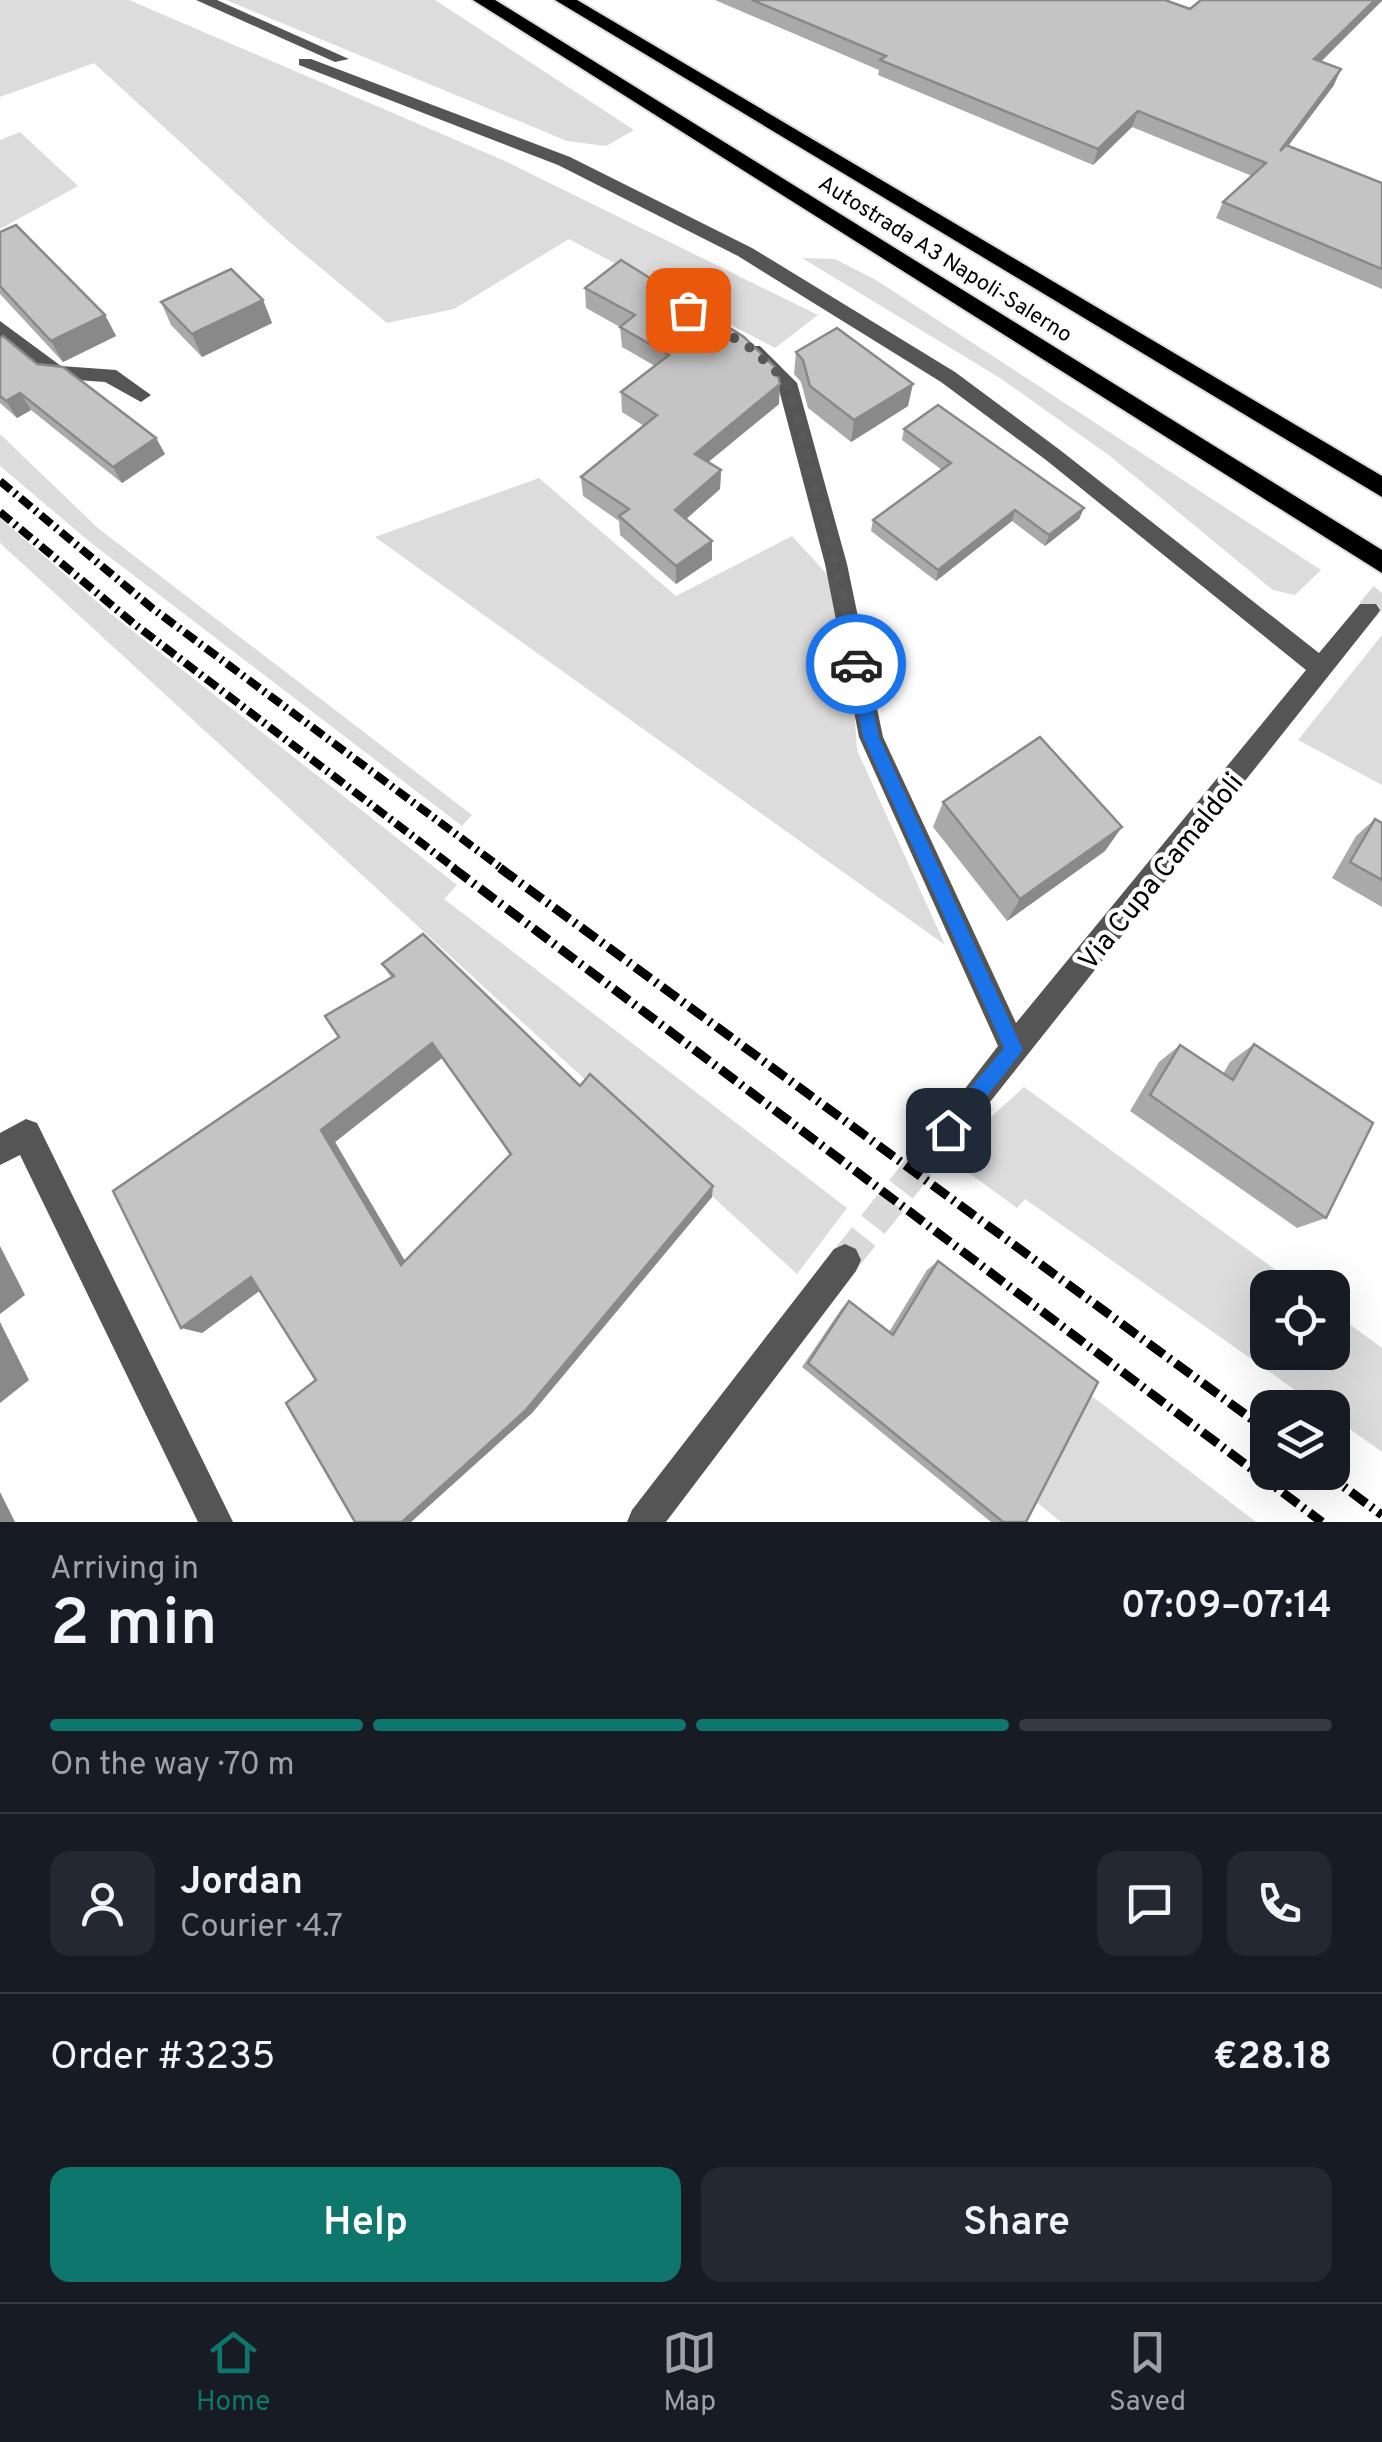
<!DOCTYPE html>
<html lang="en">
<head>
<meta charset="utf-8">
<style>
	:root { --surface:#171b24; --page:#242831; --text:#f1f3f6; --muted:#9ea1a6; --line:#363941; --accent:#0f766e }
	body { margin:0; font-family:Overpass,sans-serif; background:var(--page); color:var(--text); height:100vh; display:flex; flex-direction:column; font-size:38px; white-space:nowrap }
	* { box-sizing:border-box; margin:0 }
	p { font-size:32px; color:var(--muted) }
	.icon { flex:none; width:55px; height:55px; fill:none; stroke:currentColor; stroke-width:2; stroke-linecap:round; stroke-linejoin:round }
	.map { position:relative; height:1522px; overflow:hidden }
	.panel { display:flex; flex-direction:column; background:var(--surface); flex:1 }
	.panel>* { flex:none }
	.fabs { position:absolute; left:1250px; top:1270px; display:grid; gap:20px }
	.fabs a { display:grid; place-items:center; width:100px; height:100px; border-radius:20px; background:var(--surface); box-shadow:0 10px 40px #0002; font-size:50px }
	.pin { position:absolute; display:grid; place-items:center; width:85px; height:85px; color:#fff; margin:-42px; border-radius:20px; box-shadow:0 5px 15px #0006 }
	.courier { position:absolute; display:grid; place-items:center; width:100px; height:100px; margin:-50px; border:8px solid #1a73e8; border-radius:50%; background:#fff; color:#222; box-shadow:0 2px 12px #0007 }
	.overview em { font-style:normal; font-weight:600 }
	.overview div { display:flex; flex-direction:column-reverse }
	.overview { display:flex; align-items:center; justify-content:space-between; height:170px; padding:0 50px }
	h1 { font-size:65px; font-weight:600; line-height:75px }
	.bar { display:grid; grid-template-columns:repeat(4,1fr); gap:15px 10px; align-content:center; height:120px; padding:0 50px }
	.bar i { height:12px; border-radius:8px; background:var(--line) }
	.bar .selected { background:var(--accent) }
	.bar p { grid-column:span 4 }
	.line { display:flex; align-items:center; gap:25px; padding:0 50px; border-top:2px solid var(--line) }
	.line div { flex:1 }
	.round { display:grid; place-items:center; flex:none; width:105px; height:105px; border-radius:20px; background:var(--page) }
	.cta { display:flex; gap:20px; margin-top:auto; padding:20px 50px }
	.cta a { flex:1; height:115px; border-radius:20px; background:var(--accent); color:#fff; font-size:40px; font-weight:600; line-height:115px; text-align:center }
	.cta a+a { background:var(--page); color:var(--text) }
	.menu { display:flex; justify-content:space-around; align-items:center; height:140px; border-top:2px solid var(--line); background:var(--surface); font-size:28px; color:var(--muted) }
	.menu a { display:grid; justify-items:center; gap:5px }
	.menu .selected { color:var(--accent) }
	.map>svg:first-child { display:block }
	.green { fill:#dcdcdc }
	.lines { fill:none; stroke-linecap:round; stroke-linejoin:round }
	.minor-tunnel-far1 { stroke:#d9d9d9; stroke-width:22; stroke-dasharray:22 11; stroke-linecap:butt }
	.minor-tunnel { stroke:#d9d9d9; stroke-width:30; stroke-dasharray:30 15; stroke-linecap:butt }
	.highway-casing { stroke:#dbdbdb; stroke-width:4 }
	.minor { fill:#555; fill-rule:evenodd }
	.highway { fill:#000; fill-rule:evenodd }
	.rail-far1 { stroke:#000; stroke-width:8; stroke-dasharray:14 5 2.5 5; stroke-linecap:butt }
	.rail { stroke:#000; stroke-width:9; stroke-dasharray:19 6 2.5 6; stroke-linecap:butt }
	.wall { fill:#a9a9a9; fill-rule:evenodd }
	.shaded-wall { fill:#898989 }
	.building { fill:#c4c4c4; stroke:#898989; stroke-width:2.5; fill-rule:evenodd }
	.route { fill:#1a73e8 }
	.done { stroke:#595959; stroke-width:10; stroke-dasharray:0 18 }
	.labels { text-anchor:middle; stroke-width:9; stroke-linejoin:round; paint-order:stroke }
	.far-street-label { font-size:22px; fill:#000; stroke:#fff }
	.street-label { font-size:28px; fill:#000; stroke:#fff }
</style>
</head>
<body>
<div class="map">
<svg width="1382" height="1522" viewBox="0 0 1382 1522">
	<rect width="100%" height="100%" fill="#fff"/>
	<path class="green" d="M0,0h129l376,161 313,154 -43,33 -206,-109 -115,70 -67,14 -101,-84 -192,-176 -94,34z
		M226,0h209l199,130 -28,16 -39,-5z
		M20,132l58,54 -78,43v-89z
		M802,258l33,1 41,21 445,290 -26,25 -22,-5 -163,-134 -110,-78z
		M0,434l99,95 373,286 -10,11 -372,-284 -90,-76z
		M539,478l137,118 116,-60 55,60 10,154 88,195 -570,-408z
		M0,518l111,96 346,271 -13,14 403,309 -50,66 -797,-731z
		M1382,635v150l-84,-45z
		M1024,1087l275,200 -31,1v64h64l1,-40 49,36v104l-49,-35 -1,-9 -13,-1 -294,-208 -8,9 -70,-51z
		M1089,1394l167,128h-195l-31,-25z"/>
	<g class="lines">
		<path class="minor-tunnel-far1" d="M1368,610l14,-17"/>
		<path class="minor-tunnel" d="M845,1260l103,-130"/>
		<defs>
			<path id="highway" d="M473,0h22l887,550v23z
				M555,0h22l805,476v21z"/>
		</defs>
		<use href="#highway" class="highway-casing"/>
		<path class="minor" d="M196,0h21l132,59 -14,3z
			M299,59h12l259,98 182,91 203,124 105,78 259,203 41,-49h16l4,6 -4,6 -417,525 -11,4 -11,-4 -4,-11 65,-84 -139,-309 -34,-173 -47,-178 -32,-30v-10h14l37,37 50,181 36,173 133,286 290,-353 -260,-210 -105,-78 -203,-126 -180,-91 -259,-100z
			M0,321l61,45 55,4 35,25 -10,7 -36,-20 -56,-4 -49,-41z
			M26,1119l11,4 196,399h-35l-178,-367 -20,10v-32z
			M845,1244l11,5 5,11 -5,11 -190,251h-39l5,-12 202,-261z"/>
		<use href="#highway" class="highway"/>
		<path class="rail-far1" d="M0,481l152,127 352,262
			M0,512l133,111 324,247"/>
		<path class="rail" d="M453,868l869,654
			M500,868l768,563
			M1324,1472l58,43"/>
	</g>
	<path class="wall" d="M715,0h450l25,9 192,-9 -61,62 13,23 -46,61 94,37v106l-166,-71 7,-16 29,-26 -120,-49 -39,38 -215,-90 1,-5z
		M0,232l105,83 11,21 -53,26 -63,-68z
		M621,260l158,144 -71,58 13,8 -1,19 -34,30 26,41 -36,24 -56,-49 -1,-14 -36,-25 -2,-19 63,-51 -22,-14 -1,-20 34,-26 -33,-19 -2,-20 -34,-19 -1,-20z
		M263,300l9,23 -70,34 -31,-32 -10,-23z
		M0,338l37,26 119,74 9,16 -43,29 -91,-73 -14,8 -17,-15z
		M796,352l112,54 -57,36 -43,-34 -7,-26 -7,-8z
		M904,429l180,79 -5,11 -34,27 -33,-25 -76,60 -65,-50 2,-11 69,-50 -40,-30z
		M943,802l162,49 -98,70 -74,-94z
		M1375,819l7,4v84l-50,-29 24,-42z
		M382,964l198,122 132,111 -180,216 -121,109h-56l-39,-142 -56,-90 -58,43 137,-296 52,-60zM442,1058l68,97 -105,106 -70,-119z
		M1254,1044l72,174 -29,10 -167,-117 29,-49 21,-17 43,29 7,-12z
		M938,1261l88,261h-35l-189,-155 40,-59 7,-7 40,31 38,-62z"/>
	<path class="shaded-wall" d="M1375,0h7v1l-75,74 7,-16z
		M1341,69l-7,16 -61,81 7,-15z
		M1138,111l-6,16 -39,38 5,-16z
		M263,300l9,23 -70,34 -10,-23z
		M105,315l11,21 -53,26 -12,-21z
		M780,384l-1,20 -84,69v-19z
		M913,384l-5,22 -57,36 3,-22z
		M20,393l11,17 -14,8 -11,-17z
		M156,438l9,16 -43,29 -9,-16z
		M721,470l-1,19 -45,40v-19z
		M1084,508l-5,11 -34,27 4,-11z
		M1015,510l-3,11 -76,60 2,-11z
		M712,541v19l-36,24v-18z
		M1122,827l-17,24 -98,70 13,-22z
		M432,1043l10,15 -107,84 77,131 -11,-8 -80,-135z
		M713,1186l-1,11 -180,216 -121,109h-9z
		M0,1246l25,49 -25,19z
		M251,1277l18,7 -67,49 -21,-5z
		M0,1322l29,58 -29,23z
		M0,1492l15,30h-15z"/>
	<path class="building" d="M752,0h413l25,9 11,-9h174l-61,59 27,10 -61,82 6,-6 96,38v86l-159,-67 43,-39 -128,-52 -40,38 -218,-89 6,-4z
		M16,225l89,90 -54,26 -51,-55v-54z
		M621,260l123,77 32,31 4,16 -85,70 26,16 -46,40 37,31 -36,25 -57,-50 10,-7 -48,-32 76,-62 -36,-23 48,-37 -49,-28 15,-12 -50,-27z
		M231,269l32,31 -71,34 -31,-32z
		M837,328l76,56 -59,36 -44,-34 -7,-26 -7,-8z
		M3,336l34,28 26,3 93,71 -43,29 -93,-74 -14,8 -6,-5v-58z
		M938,405l146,103 -35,27 -34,-25 -77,60 -65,-50 78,-57 -47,-34z
		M1040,737l82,90 -102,72 -77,-97z
		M1375,819l7,4v57l-32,-18z
		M423,934l157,152 10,-12 123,112 -188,225 -123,111h-47l-69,-119 30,-23 -65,-103 -70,51 -68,-137 226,-154 -14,-21 69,-40 -12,-12zM432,1043l79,111 -110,111 -80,-135z
		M1254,1044l119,79 -47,95 -176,-123 30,-50 53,35z
		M938,1261l160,121 -72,140h-23l-195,-159 41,-62 44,34z"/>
	<path class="route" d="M856,658l8,6 15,73 144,313 -68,87 -7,3 -7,-3v-14l63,-75 -141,-311 -14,-73z"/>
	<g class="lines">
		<path class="done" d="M688,310l64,39 35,33 49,182 20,100"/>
	</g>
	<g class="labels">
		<g class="far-street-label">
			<text transform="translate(946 258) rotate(32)" y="8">Autostrada A3 Napoli-Salerno</text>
		</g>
		<g class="street-label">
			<text transform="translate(1160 871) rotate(-51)" y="10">Via Cupa Camaldoli</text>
		</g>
	</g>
</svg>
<div class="fabs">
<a><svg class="icon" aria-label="locate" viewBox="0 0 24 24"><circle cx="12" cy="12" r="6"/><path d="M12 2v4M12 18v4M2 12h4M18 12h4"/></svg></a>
<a><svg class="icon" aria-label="layers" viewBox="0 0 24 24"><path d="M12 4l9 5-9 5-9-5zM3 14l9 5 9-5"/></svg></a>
</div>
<div class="pin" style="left:688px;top:310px;background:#ea580c"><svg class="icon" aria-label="bag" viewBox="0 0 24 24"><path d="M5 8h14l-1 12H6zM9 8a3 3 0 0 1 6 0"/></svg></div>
<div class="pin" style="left:948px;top:1130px;background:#1f2937"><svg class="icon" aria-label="home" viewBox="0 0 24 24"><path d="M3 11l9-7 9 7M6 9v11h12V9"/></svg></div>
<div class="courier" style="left:856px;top:664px"><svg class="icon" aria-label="car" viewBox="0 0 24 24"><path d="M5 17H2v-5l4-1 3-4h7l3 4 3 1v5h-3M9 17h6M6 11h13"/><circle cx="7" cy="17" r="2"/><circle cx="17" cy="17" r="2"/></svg></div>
</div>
<section class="panel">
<div class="overview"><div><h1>2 min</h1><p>Arriving in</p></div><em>07:09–07:14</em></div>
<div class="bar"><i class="selected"></i><i class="selected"></i><i class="selected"></i><i></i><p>On the way · 70 m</p></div>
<div class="line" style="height:180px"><a class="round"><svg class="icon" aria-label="person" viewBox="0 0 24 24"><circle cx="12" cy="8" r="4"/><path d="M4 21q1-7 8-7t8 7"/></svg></a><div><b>Jordan</b><p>Courier · 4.7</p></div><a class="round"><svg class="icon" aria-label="chat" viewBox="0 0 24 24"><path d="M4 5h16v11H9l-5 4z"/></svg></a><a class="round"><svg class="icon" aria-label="phone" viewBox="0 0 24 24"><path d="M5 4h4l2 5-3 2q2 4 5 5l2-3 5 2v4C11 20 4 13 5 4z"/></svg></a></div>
<div class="line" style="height:130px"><div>Order #3235</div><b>€28.18</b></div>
<div class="cta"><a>Help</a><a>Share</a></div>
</section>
<nav class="menu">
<a class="selected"><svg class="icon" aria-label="home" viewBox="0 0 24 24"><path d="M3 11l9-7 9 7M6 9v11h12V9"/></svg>Home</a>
<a><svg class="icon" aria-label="map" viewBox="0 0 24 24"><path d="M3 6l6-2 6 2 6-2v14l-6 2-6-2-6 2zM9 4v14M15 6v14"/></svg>Map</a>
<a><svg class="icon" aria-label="saved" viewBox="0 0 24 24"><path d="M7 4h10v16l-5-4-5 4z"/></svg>Saved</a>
</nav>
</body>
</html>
